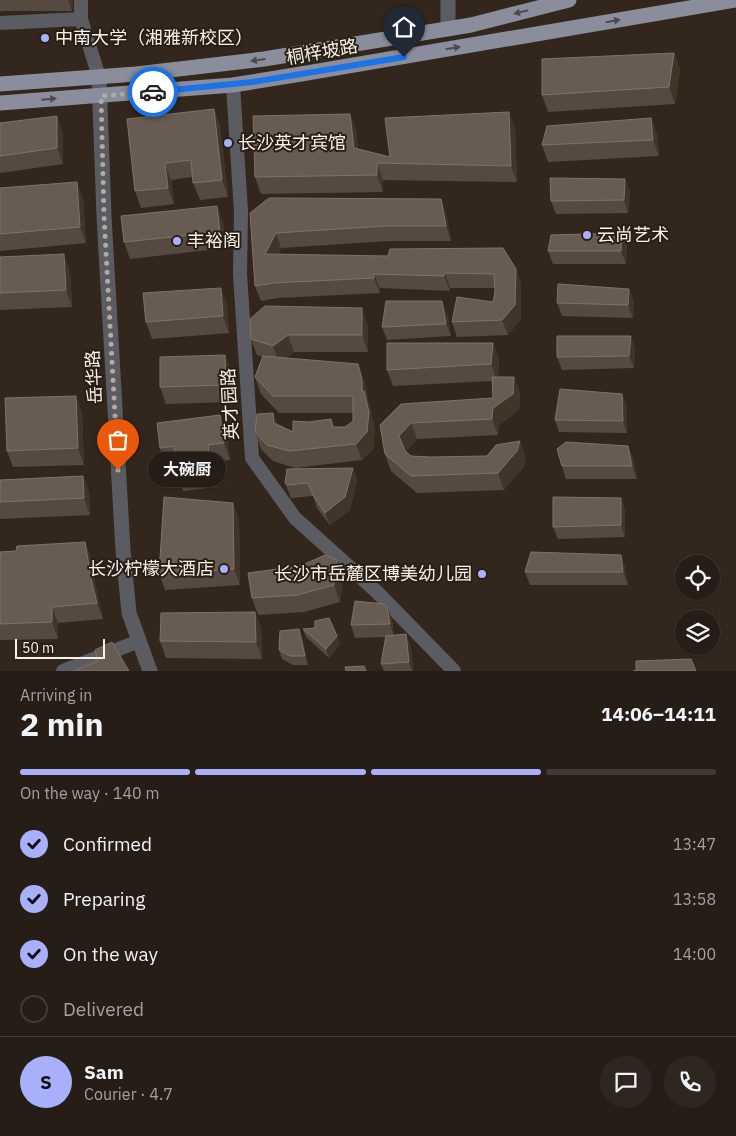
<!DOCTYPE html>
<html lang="en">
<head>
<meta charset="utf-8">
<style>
	:root { --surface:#261d16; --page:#2e261f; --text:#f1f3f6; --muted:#a4a2a1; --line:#423b35; --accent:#a8b0fc }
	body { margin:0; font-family:"IBM Plex Sans","Noto Sans SC",sans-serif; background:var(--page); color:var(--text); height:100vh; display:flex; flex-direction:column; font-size:19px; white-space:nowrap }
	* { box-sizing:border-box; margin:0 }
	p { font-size:16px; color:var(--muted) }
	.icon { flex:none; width:28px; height:28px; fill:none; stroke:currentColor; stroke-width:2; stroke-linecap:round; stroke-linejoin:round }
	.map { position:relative; height:671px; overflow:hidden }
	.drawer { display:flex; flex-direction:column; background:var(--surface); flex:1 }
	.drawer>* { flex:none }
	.tools { position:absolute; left:675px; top:555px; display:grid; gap:10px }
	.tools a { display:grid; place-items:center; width:45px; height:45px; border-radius:50%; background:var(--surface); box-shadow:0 1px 4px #0004,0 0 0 1px var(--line); font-size:25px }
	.scale { position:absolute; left:15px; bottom:12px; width:90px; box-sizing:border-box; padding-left:5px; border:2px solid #f8f0ea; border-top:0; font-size:14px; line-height:18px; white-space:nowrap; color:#f8f0ea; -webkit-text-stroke:4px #291e14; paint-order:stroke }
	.pin { position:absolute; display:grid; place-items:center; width:42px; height:42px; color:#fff; margin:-51px -21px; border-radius:50% 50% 50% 0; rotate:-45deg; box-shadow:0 0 5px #0007 }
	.pin .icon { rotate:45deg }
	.courier { position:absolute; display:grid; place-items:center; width:50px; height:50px; margin:-25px; border:4px solid #1a73e8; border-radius:50%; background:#fff; color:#222; box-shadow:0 1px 6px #0007 }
	.bubble { position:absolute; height:35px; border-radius:18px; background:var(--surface); box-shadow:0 1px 4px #0004,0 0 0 1px var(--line); font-size:16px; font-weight:700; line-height:35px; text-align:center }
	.summary em { font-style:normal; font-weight:700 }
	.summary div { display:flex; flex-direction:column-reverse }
	.summary { display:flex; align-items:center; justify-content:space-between; height:85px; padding:0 20px }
	h1 { font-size:32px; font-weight:700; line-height:38px }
	.bar { display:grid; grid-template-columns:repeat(4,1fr); gap:8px 5px; align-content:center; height:60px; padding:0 20px }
	.bar i { height:6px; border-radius:4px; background:var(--line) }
	.bar .on { background:var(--accent) }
	.bar p { grid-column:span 4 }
	.line { display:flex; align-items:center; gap:12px; padding:0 20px; border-top:1px solid var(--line) }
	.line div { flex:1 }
	.round { display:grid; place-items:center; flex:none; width:52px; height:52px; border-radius:26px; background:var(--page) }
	ol { padding:0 20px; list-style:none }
	li { display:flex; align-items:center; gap:15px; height:55px }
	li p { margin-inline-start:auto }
	li .icon { padding:5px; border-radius:50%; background:var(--accent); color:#111; stroke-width:4 }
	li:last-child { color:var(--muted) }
	li i { width:28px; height:28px; border:2px solid var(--line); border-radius:50% }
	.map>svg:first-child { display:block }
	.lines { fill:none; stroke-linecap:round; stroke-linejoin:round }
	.minor { stroke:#5b5c62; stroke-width:14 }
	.tertiary { stroke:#5b5c62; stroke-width:15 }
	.primary { stroke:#8a8d9b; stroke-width:15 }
	.wall { fill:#564a40 }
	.shaded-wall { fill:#41352a }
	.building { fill:#685c52; stroke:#7e736a }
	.oneway { fill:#504a4a }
	.done { stroke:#b3aaa2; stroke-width:5; stroke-dasharray:0 9 }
	.route { stroke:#1a73e8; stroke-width:6 }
	.poi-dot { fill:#a8b0fc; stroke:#291e14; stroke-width:2 }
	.labels { text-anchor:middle; stroke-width:4; stroke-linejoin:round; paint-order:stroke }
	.poi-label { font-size:18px; fill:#f8f0ea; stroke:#291e14; text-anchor:start }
	.street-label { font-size:18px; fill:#f8f0ea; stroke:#291e14 }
</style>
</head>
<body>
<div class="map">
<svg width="736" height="671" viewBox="0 0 736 671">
	<rect width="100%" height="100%" fill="#33271d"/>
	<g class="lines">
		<path class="minor" d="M81,0v19l18,58
			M0,23l81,-4
			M233,85l8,127 -1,62 12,184 43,60 82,74 77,79
			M63,671l76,-30"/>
		<path class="tertiary" d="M448,0v29
			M99,77l5,139 19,334 6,63 21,58"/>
		<path class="primary" d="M0,84l136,-10 128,-15 207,-34 98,-25
			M0,103l233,-18 68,-11 435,-74"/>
	</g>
	<path class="wall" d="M0,0h73l-1,11h-72z
		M674,53l6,17 -5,34 -127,8 -6,-17z
		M214,109l6,17 8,71 -28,3 -7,-17v-6l-22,3 3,24 -33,4 -6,-17z
		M651,118l6,16 2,22 -111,6 -6,-17z
		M0,123l63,10v31l-63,9z
		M515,128l2,54 -134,-2v12l-122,2 -6,-17 101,-47 2,19 32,8z
		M0,188l83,11 3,44 -86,8z
		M630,191l-2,22 -72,1 -5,-13z
		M441,199l5,15 5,27h-61l-109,7 -3,6 238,15 5,15v35l-13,16 -51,2 -5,-15 41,-20 2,-10v-4h-45v3l-70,-3v5l-102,5 -17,3 -6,-15 -5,-73z
		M223,222l3,26 -96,11 -6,-17z
		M622,233l5,13 -1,18h-73l-5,-13z
		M0,257l70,14 2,36 -72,3z
		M629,289l5,13 -1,16 -71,-2 -5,-13z
		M227,304l2,29 -77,6 -6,-17z
		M447,313l4,23 -64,4 -5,-13z
		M368,325v27h-74l-8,6 78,22 4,17v4l2,7 5,21 -2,20 -11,11 -67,8 -22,-7 -12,-12 -6,-17 18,-19 4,11 16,8 15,-10 23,-3 3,8h11l8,-6v-8h-74l-18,-19 -6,-17 8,-20 -6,-2 -6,-16z
		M493,343l6,16 -1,18h16l6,16 -1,17 -20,15 -1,10 -81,4 -11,13 5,4 19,1 96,1 -3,10 -19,22 -87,3 -26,-22 -6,-17 -5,-29 113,-27 -1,-17 -99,5 -6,-16z
		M635,348l-1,20 -72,2 -5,-13z
		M225,355l6,17 1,30 -66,2 -6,-17z
		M622,394l5,13v26l-68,-1 -4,-12z
		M82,412l2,53 -71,2 -6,-16z
		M220,415l6,17 4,28 -16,2 3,25 -34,4 -6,-17 -1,-10 -10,1 -6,-17z
		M628,446l5,13 4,20h-71l-4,-13z
		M353,468l4,12 -7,30 -20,15 -13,-17 -4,-12 -22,2 -6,-15z
		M83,476l6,16 1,23 -90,4v-39z
		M621,498l4,13v26l-67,2 -5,-12z
		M239,520l1,65 -75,5 -6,-16z
		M85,542l6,16 7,41 5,20 -45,4v16l-58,1v-88l16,-1z
		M621,555l4,13 3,17h-98l-5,-13z
		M337,560l6,17 -3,25 -36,10 -46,3 -6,-17 48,-32z
		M387,607l5,13 2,15 17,12 2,24h-29l-3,-7 4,-27 -30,1 -4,-13z
		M255,612l6,16 1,31 -96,-1 -6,-17z
		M303,629l34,7 3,8 -11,14 -23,-21z
		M302,638l6,27h-15l-11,-6 -3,-9z"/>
	<path class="shaded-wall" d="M68,0h5l-1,11z
		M674,53l6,17 -5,34 -6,-17z
		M214,109l6,17 8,71 -6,-17z
		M509,112l6,16 2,54 -6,-16z
		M350,114l6,16 4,35 -6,-17z
		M57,116l6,17v31l-6,-16z
		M651,118l6,16 2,22 -6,-16z
		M165,163l6,17 3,24 -6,-16z
		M377,163l6,17v12l-6,-17z
		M625,179l5,12 -2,22 -4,-13z
		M77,182l6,17 3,44 -6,-16z
		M441,199l5,15 5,27 -5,-15z
		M217,206l6,16 3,26 -6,-16z
		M276,233l5,15 -11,21 -5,-15z
		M622,233l5,13 -1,18 -5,-13z
		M64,254l6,17 2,36 -6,-17z
		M516,269l5,15v35l-13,16 -6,-15z
		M445,273l5,15v3l-6,-15z
		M374,274l6,14v5l-6,-15z
		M221,288l6,16 2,29 -6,-17z
		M629,289l5,13 -1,16 -5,-13z
		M442,301l5,12 4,23 -5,-12z
		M362,308l6,17v27l-6,-17z
		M288,335l6,17 -15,11 -6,-17z
		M631,336l4,12 -1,20 -5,-12z
		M493,343l6,16 -2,21 -6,-16z
		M225,355l6,17 1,30 -6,-17z
		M358,364l6,16 4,17v4l2,7 5,21 -2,20 -11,11 -6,-16 6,-53z
		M514,377l6,16 -1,17 -20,15 -1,10 -6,-16 1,-11z
		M622,394l5,13v26l-4,-12z
		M76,396l6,16 2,53 -6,-17z
		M273,413l6,17 -5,-7z
		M220,415l6,17 4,28 -6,-17z
		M411,423l6,16 -12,14 -6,-17z
		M520,441l6,17 -3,10 -19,22 -6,-17z
		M208,445l6,17 3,25 -6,-17z
		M628,446l5,13 4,20 -5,-13z
		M353,468l4,12 -7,30 -20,15 -5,-12z
		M83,476l6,16 1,23 -6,-17z
		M621,498l4,13v26l-4,-12z
		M233,503l6,17 1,65 -6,-16z
		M85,542l6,16 7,41 5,20 -6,-16 -5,-20z
		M621,555l4,13 3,17 -5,-13z
		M337,560l6,17 -3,25 -6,-17z
		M52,607l6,16v16l-6,-17z
		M387,607l5,13 2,17 -4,-13z
		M255,612l6,16 1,31 -6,-17z
		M299,629l3,9 6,27 -3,-9z
		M406,634l5,13 2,24h-1l-3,-9z
		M337,636l3,8 -11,14 -3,-9z"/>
	<path class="building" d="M674,53l-5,34 -127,8v-36z
		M214,109l8,71 -29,3 -2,-23 -26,3 3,25 -33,3 -8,-72z
		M509,112l2,54 -134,-3v12l-122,2 -2,-61 97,-2 4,34 36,9 -5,-39z
		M57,116v32l-57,8v-33z
		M651,118l2,22 -111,5 5,-19z
		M550,178l75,1 -1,21 -73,1z
		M77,182l3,45 -80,7v-46z
		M269,198l172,1 5,27h-61l-109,7 -11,21 123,2 2,-7 113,-1 13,21 -1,36 -13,15 -50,2 5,-25 36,5 2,-10 -1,-18 -49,-1 -1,3 -70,-2v4l-101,5 -18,3 -5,-73z
		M217,206l3,26 -96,10 -3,-26z
		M622,233l-1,18h-73l3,-16z
		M64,254l2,36 -66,3v-36z
		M558,284l71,5 -1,16 -71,-2z
		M221,288l2,28 -77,6 -3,-29z
		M386,301h56l4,23 -64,3z
		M265,306l97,2v27h-74l-15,11 -22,-7 -1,-20z
		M557,336h74l-2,20 -72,1z
		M387,343h106l-2,21 -104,6z
		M225,355l1,30 -66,2v-30z
		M263,356l95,8 4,16v11h2l5,21 -2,20 -11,12 -67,7 -22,-6 -12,-13 2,-18 16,-1 1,10 19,9v-11l15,1 23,-3 2,8h12l8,-6v-25h-80l-18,-19z
		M492,377h22l-1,17 -20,14 -1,11 -81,4 -12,13 6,15 6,5 19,1 57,-1 9,-11 24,-4 -3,10 -19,22 -87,3 -26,-22 -5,-29 21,-21 92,-6z
		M560,389l62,5 1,27 -68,-1z
		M76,396l2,52 -71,3 -2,-53z
		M220,415l4,28 -16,2 3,25 -34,4 -3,-28 -14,2 -3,-25z
		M566,442l62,4 4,20h-70l-5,-17z
		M353,468l-8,29 -20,16 -12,-18 -5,-12 -21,2 -2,-2 2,-14z
		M83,476l1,22 -84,4v-22z
		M164,497l69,6 1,66 -75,5z
		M553,497l68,1v27l-68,2z
		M85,542l7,41 5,20 -45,4v15l-52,2v-72l16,-1 1,-5z
		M531,552l90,3 2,17h-98z
		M325,555l12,5 -3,25 -37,10 -45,3 -4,-25 52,-7z
		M355,601l29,3 3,3 3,17 -39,1z
		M255,612l1,30 -96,-1 1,-28z
		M329,618l8,18 -11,13 -23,-20 12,-1v-7z
		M299,629l6,27h-15l-11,-6 1,-19z
		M406,634l3,28 -28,2 5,-28z
		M112,642l17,29h-55l24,-10 -3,-11z
		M691,659l5,12h-63h3v-10z
		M364,666l2,5h-20l-1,-4z"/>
	<defs><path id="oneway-solid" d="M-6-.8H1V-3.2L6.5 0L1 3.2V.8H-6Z" transform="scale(1.25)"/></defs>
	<g class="oneway">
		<use href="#oneway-solid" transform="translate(521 12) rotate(166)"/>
		<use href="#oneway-solid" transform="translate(613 21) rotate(-10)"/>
		<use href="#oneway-solid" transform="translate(453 48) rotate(-10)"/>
		<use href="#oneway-solid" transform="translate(258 60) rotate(172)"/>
		<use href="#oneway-solid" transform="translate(49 99) rotate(-5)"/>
	</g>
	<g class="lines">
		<path class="done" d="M118,470l-14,-254 -3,-120 52,-4"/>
		<path class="route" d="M153,92l99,-10 152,-25"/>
	</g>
	<g class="poi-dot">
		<circle cx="45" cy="38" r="5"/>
		<circle cx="228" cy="143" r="5"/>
		<circle cx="587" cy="235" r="5"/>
		<circle cx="177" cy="241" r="5"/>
		<circle cx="224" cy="569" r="5"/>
		<circle cx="482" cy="574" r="5"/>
	</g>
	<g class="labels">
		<g class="poi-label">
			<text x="55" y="44">中南大学（湘雅新校区）</text>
			<text x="238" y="149">长沙英才宾馆</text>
			<text x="597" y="241">云尚艺术</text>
			<text x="187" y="247">丰裕阁</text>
			<text x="214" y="575" text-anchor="end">长沙柠檬大酒店</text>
			<text x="472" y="580" text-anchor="end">长沙市岳麓区博美幼儿园</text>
		</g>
		<g class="street-label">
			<text transform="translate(322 52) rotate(-10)" y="6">桐梓坡路</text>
			<text transform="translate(94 377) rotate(-93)" y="6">岳华路</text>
			<text transform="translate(230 404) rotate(-93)" y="6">英才园路</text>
		</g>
	</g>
</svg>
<div class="tools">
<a><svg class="icon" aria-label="locate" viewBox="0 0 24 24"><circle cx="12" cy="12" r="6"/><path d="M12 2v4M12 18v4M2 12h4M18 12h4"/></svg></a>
<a><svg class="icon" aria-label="layers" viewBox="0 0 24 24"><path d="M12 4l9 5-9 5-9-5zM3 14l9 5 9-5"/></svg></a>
</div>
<div class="scale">50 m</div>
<div class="pin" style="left:118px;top:470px;background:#ea580c"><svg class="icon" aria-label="bag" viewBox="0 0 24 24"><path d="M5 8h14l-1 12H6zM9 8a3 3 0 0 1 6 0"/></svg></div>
<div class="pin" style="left:404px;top:57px;background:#1f2937"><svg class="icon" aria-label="home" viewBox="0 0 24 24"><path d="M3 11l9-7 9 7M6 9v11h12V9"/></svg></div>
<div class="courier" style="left:153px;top:92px"><svg class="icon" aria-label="car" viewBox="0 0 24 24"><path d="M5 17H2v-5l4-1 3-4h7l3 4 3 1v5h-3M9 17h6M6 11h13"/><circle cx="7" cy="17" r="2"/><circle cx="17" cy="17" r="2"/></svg></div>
<div class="bubble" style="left:148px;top:452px;width:78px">大碗厨</div>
</div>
<section class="drawer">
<div class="summary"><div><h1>2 min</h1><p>Arriving in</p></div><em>14:06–14:11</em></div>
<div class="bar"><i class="on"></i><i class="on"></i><i class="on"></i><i></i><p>On the way · 140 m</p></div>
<ol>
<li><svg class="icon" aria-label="check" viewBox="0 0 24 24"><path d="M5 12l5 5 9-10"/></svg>Confirmed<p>13:47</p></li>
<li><svg class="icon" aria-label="check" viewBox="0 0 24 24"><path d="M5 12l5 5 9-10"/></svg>Preparing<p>13:58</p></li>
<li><svg class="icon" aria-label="check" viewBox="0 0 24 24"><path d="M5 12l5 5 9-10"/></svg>On the way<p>14:00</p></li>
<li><i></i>Delivered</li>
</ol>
<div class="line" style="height:90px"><b class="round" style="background:var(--accent);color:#111">S</b><div><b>Sam</b><p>Courier · 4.7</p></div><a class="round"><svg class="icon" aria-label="chat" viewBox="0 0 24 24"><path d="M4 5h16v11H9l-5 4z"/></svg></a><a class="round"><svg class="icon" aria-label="phone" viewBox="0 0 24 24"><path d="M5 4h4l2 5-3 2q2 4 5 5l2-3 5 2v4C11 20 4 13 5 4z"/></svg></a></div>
</section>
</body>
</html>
